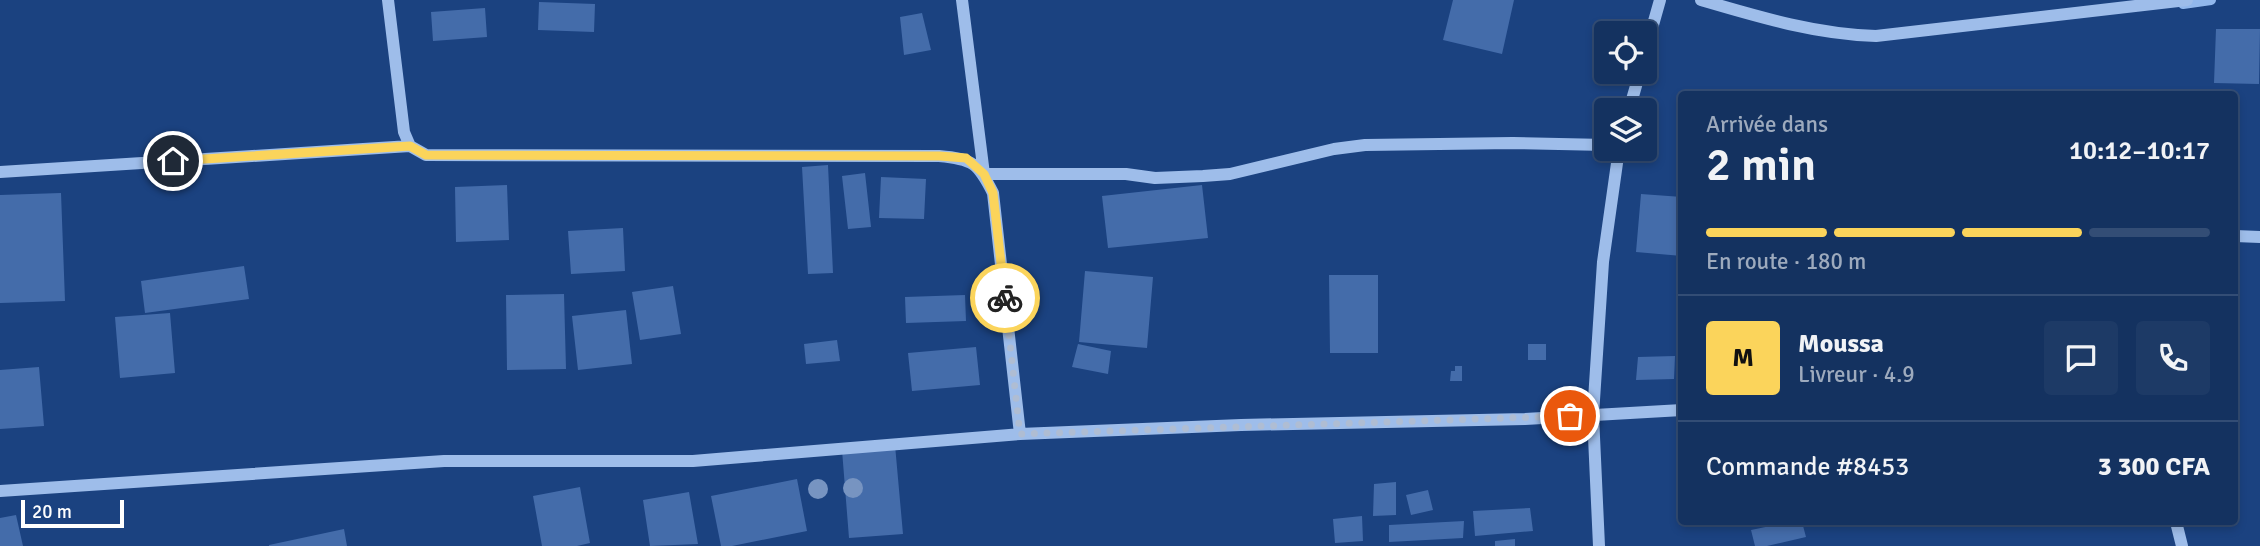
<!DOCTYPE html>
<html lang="fr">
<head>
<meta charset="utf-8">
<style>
	:root { --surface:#143260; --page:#1d3a66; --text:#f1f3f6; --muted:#9daabd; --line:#334d75; --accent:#fbd45b }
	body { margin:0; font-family:Signika,sans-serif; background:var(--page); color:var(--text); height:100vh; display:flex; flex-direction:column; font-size:26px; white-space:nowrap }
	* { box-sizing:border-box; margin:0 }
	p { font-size:23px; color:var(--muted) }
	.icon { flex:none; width:38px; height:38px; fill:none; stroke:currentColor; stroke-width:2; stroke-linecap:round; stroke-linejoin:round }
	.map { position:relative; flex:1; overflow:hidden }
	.side { position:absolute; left:1678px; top:91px; width:560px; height:434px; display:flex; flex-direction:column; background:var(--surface); border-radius:7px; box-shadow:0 4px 10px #0003,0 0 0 2px var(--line) }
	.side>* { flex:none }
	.controls { position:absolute; left:1594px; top:21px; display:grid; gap:14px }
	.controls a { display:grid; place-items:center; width:63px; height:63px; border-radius:7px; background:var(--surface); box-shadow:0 4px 10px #0003,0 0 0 2px var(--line); font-size:35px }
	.scale { position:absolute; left:21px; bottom:18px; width:103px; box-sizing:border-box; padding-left:7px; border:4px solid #fff; border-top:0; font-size:19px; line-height:24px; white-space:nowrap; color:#fff; -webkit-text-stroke:5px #1b4280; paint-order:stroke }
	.pin { position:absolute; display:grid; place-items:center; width:60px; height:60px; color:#fff; margin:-30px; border:4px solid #fff; border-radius:50%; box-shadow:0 2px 7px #0007 }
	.courier { position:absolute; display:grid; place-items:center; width:70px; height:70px; margin:-35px; border:5px solid #fbd45b; border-radius:50%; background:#fff; color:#222; box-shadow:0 2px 9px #0007 }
	.headline em { font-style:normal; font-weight:600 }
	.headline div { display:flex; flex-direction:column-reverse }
	.headline { display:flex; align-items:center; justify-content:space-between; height:119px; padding:0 28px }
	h1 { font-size:46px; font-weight:600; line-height:52px }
	.bar { display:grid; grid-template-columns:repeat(4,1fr); gap:10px 7px; align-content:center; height:84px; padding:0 28px }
	.bar i { height:9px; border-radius:5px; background:var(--line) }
	.bar .active { background:var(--accent) }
	.bar p { grid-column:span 4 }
	.line { display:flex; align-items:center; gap:18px; padding:0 28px; border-top:2px solid var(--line) }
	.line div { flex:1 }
	.round { display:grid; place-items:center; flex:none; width:74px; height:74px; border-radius:7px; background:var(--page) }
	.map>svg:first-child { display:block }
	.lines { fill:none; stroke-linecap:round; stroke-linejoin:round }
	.stream { stroke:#91b7ec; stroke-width:10 }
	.building { fill:#446caa }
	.minor { stroke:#9ebdea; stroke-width:12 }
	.tree { fill:#7794c1 }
	.done { stroke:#afbdd3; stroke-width:7; stroke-dasharray:0 12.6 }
	.route { stroke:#fbd45b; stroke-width:9 }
</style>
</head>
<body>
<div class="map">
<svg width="2260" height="546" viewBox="0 0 2260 546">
	<rect width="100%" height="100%" fill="#1b4280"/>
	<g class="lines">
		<path class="stream" d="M2183,4l28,-4"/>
	</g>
	<path class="building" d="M1453,0h61l-12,54 -59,-14z
		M539,2l56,2 -1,28 -56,-2z
		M485,8l2,29 -54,4 -2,-29z
		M922,13l9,37 -27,5 -4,-38z
		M2216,29h44l-1,55 -45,-1z
		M828,165l5,108 -25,1 -6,-107z
		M865,173l6,54 -23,2 -6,-53z
		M881,177l45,2 -2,40 -45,-1z
		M507,185l2,55 -53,2 -1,-55z
		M1202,185l6,53 -100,10 -6,-52z
		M61,193l4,108 -65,2v-108z
		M1641,194l41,3v59l-46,-4z
		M623,228l2,43 -54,3 -3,-43z
		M244,266l5,33 -104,14 -4,-32z
		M1085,271l68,6 -6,71 -68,-6z
		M1329,275h49v78h-48z
		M673,286l8,48 -41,6 -8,-48z
		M564,294l2,75 -59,1 -1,-75z
		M965,295l1,26 -60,2 -1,-26z
		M626,310l6,54 -54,6 -6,-54z
		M170,313l5,60 -55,5 -5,-61z
		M837,340l3,21 -34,3 -2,-20z
		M1078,344l33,7 -3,23 -36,-7z
		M1528,344h18v16h-18z
		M976,347l4,38 -68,6 -4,-38z
		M1675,356l-1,23 -38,1 2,-23z
		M1455,366h7v15h-12l1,-10h4z
		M39,367l5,59 -44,3v-59z
		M895,445l8,89 -54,4 -7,-88z
		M797,479l10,52 -75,15h-11l-10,-50z
		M1396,482v33l-23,1 1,-32z
		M580,487l10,56 -13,3h-35l-9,-50z
		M1428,490l5,20 -22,5 -5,-20z
		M689,492l9,52 -48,2 -7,-46z
		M1530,508l3,23 -58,5 -2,-25z
		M16,515l7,31h-23v-28z
		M1362,516l1,25 -28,2 -2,-24z
		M1464,521l-1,17 -74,4v-17z
		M1790,522h12l4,15 -39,9h-12l-4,-16z
		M344,529l3,17h-78v-1z
		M1515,539v7h-20v-5z"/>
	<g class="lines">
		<path class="minor" d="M388,0l16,132 6,14
			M962,0l22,174h142l29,4 48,-2 27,-2 104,-25 31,-4 148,-2 93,2
			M1701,0c58,17 114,34 175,36l311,-36
			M1645,53l15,-53
			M1629,110l11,-38
			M0,172l410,-26 16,9 513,1c34,3 39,7 54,37l27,241
			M2235,236l25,1
			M0,491l444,-30h249l327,-27 221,-9 284,-6 157,-9
			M2176,522l6,24
			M1599,546l-6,-131 10,-153 16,-113"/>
	</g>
	<g class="tree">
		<circle cx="853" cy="488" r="10"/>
		<circle cx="818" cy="489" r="10"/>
	</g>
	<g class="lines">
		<path class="done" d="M1005,298l15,136 550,-18"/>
		<path class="route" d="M173,161l237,-15 16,9 513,1 27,2 18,16 9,19 12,105"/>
	</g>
</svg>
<div class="controls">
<a><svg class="icon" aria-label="locate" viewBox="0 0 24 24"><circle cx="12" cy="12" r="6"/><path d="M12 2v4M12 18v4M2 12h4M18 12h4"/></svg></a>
<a><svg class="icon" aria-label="layers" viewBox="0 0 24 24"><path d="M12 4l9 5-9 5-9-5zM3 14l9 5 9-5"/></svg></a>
</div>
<div class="scale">20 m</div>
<div class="pin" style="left:1570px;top:416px;background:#ea580c"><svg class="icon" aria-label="bag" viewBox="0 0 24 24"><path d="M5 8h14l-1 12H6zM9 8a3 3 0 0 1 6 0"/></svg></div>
<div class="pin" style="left:173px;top:161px;background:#1f2937"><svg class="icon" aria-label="home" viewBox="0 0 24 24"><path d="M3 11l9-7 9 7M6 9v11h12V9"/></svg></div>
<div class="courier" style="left:1005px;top:298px"><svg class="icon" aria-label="bike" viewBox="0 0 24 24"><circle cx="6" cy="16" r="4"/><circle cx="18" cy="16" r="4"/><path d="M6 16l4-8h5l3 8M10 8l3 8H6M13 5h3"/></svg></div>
<section class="side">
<div class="headline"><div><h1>2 min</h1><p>Arrivée dans</p></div><em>10:12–10:17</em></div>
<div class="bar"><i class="active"></i><i class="active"></i><i class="active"></i><i></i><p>En route · 180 m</p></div>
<div class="line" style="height:126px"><b class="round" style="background:var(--accent);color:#111">M</b><div><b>Moussa</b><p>Livreur · 4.9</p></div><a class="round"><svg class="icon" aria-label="chat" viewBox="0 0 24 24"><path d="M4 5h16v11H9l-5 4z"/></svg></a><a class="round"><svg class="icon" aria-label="phone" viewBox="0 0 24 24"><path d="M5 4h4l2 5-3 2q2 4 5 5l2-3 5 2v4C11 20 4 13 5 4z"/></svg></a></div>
<div class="line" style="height:91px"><div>Commande #8453</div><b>3 300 CFA</b></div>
</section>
</div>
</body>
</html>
